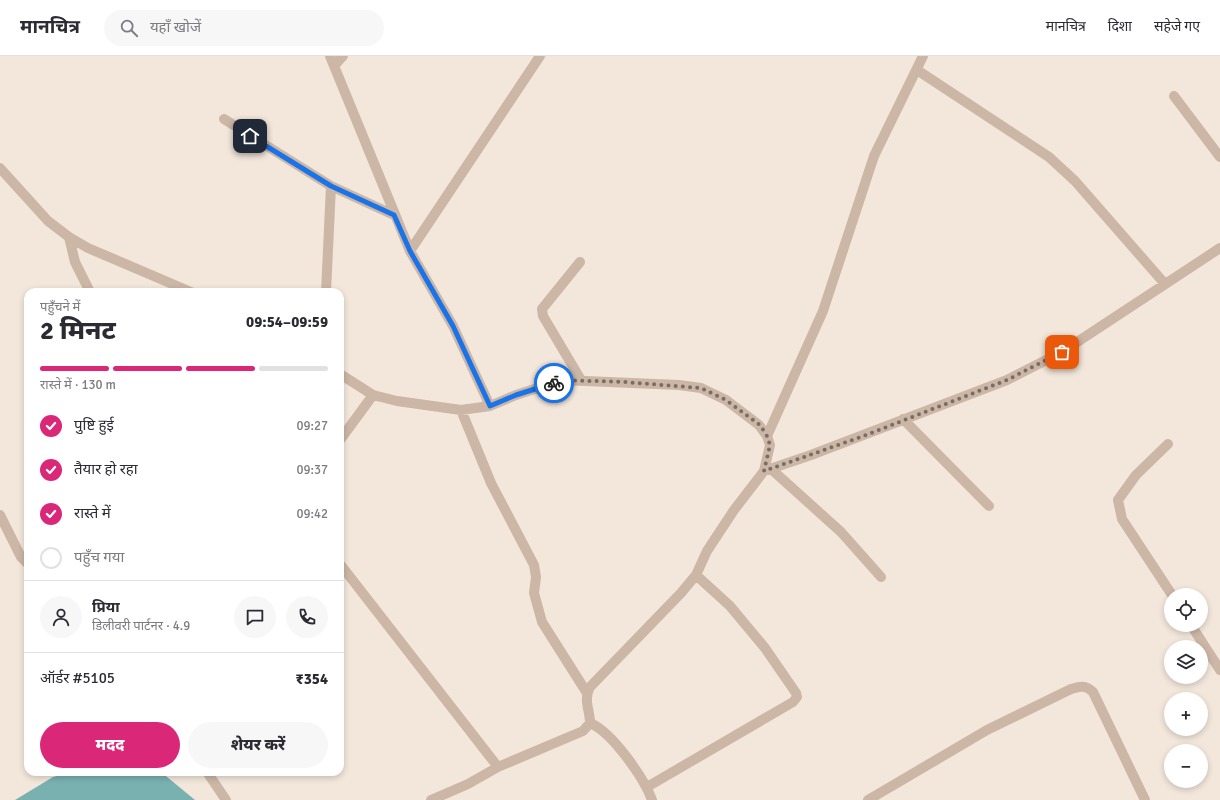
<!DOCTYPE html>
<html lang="hi">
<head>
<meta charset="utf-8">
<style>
	:root { --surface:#fff; --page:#f7f7f7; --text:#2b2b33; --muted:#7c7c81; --line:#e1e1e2; --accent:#db2777 }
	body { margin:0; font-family:Signika,"Noto Sans Devanagari",sans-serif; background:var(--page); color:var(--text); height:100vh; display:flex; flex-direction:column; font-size:15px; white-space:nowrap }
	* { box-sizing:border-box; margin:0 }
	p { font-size:13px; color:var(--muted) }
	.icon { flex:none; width:22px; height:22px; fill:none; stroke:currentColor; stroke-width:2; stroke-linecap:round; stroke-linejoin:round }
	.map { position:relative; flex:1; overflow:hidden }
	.sheet { position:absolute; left:24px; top:232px; width:320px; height:488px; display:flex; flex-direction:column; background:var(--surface); border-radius:12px; box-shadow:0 2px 6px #0003 }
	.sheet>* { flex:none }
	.controls { position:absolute; left:1164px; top:532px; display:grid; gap:8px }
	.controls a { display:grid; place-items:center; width:44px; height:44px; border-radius:50%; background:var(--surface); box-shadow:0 2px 6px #0003; font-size:20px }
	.pin { position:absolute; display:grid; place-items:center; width:34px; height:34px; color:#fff; margin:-17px; border-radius:8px; box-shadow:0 2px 6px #0006 }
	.courier { position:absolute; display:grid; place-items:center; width:40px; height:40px; margin:-20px; border:3px solid #1a73e8; border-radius:50%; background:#fff; color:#222; box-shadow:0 1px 5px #0007 }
	.overview em { font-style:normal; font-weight:800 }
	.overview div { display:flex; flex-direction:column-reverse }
	.overview { display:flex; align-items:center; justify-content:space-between; height:68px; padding:0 16px }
	h1 { font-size:26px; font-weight:800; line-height:30px }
	.bar { display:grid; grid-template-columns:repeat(4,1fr); gap:6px 4px; align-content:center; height:48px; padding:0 16px }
	.bar i { height:5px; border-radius:3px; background:var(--line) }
	.bar .selected { background:var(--accent) }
	.bar p { grid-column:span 4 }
	.line { display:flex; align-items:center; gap:10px; padding:0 16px; border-top:1px solid var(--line) }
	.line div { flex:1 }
	.round { display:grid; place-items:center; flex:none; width:42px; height:42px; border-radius:21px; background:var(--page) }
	ol { padding:0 16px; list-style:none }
	li { display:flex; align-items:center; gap:12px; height:44px }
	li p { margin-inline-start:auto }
	li .icon { padding:4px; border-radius:50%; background:var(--accent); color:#fff; stroke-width:4 }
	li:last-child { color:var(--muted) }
	li i { width:22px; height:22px; border:2px solid var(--line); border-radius:50% }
	.action { display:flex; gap:8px; margin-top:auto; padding:8px 16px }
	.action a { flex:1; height:46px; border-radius:24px; background:var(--accent); color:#fff; font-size:16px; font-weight:800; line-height:46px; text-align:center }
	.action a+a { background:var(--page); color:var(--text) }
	header { display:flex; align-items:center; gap:24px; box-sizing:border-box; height:56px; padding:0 20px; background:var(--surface); border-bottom:1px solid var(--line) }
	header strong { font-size:19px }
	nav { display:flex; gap:22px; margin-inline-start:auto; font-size:14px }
	.search { width:280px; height:36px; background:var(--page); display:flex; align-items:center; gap:10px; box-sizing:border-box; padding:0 14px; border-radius:22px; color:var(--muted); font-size:15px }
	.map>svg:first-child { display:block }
	.water { fill:#79b1b1 }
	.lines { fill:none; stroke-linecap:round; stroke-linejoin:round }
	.street { stroke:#ccb6a6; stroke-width:10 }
	.done { stroke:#796d66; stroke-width:4; stroke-dasharray:0 7.2 }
	.route { stroke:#1a73e8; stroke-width:5 }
</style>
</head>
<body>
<header>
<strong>मानचित्र</strong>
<div class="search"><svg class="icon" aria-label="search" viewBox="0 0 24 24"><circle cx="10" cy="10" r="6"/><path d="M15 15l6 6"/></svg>यहाँ खोजें</div>
<nav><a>मानचित्र</a><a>दिशा</a><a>सहेजे गए</a></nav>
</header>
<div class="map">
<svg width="1220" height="744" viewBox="0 0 1220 744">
	<rect width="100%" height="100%" fill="#f3e7db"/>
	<path class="water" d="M71,716h90l34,28h-180l38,-23z"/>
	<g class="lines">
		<path class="street" d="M330,0l80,195 130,-195
			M334,10l9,-10
			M917,14l132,87 26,24 90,103
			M1174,40l46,61
			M224,63l107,67 63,29
			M0,112l48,53 21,16 19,11 103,44
			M69,181l6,25 15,30
			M580,206l-38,47 1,7 38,64
			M326,236l5,-106
			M340,318l33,21 24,6 64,9 29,-4 -37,-80 -43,-75
			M461,354l30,73 43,82 2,12 -2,16 8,29 45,71
			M903,363l86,87
			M767,380l56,-125 51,-155 49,-100
			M340,384l33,-45
			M1168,388l-32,31 -18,25 4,19 50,76
			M770,412l71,64 40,45
			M764,415l47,-16 196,-75 55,-28 158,-104
			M0,459l21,42 7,7
			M340,508l158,203
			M1191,569l29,45
			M590,667c22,9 54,55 62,77
			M207,716l19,28
			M647,731l146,-85 4,-5 -1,-4 -31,-45 -35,-42 -34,-31
			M431,744l37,-16 30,-17 85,-36 7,-8c0,-13 -7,-23 0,-36l91,-94 15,-18 11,-24 27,-41 30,-39 6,-26 -3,-9 -8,-11 -33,-25 -25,-12 -22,-3 -117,-5 -46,15 -26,11
			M868,744l119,-70 84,-41c10,-3 14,-4 22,3l52,108"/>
	</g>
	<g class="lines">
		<path class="done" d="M554,327l8,-3 62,2 77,6 25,12 34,25 7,11 3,9 -6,26 97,-34 146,-57 55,-28"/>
		<path class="route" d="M250,80l81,50 63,29 16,36 43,75 37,80 26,-11 38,-12"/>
	</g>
</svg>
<div class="controls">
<a><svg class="icon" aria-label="locate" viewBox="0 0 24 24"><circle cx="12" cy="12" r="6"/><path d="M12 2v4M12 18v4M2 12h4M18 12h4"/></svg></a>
<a><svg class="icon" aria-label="layers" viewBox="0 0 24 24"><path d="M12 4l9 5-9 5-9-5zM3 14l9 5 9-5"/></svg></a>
<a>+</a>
<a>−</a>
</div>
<div class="pin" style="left:1062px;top:296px;background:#ea580c"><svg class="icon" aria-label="bag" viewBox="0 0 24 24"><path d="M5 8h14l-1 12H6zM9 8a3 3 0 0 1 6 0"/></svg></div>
<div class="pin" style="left:250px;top:80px;background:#1f2937"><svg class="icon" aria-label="home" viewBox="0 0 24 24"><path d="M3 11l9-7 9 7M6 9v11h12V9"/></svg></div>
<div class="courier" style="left:554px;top:327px"><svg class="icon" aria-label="bike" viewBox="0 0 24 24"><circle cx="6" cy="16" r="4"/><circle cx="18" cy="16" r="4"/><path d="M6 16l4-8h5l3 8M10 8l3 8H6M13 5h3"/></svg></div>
<section class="sheet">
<div class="overview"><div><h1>2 मिनट</h1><p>पहुँचने में</p></div><em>09:54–09:59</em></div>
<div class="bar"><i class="selected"></i><i class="selected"></i><i class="selected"></i><i></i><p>रास्ते में · 130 m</p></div>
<ol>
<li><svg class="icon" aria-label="check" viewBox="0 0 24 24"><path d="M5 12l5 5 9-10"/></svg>पुष्टि हुई<p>09:27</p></li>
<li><svg class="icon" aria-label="check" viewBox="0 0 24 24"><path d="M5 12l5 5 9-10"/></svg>तैयार हो रहा<p>09:37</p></li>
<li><svg class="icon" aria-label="check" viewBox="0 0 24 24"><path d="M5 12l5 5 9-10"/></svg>रास्ते में<p>09:42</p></li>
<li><i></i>पहुँच गया</li>
</ol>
<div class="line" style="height:72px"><a class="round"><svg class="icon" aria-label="person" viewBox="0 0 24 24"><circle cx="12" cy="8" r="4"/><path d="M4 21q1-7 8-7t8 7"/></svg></a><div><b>प्रिया</b><p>डिलीवरी पार्टनर · 4.9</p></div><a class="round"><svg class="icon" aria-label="chat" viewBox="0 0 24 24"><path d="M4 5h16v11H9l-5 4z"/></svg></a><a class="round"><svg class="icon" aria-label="phone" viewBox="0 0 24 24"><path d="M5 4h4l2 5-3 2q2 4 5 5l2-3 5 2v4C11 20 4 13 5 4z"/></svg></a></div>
<div class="line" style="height:52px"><div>ऑर्डर #5105</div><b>₹354</b></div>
<div class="action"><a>मदद</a><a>शेयर करें</a></div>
</section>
</div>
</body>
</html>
